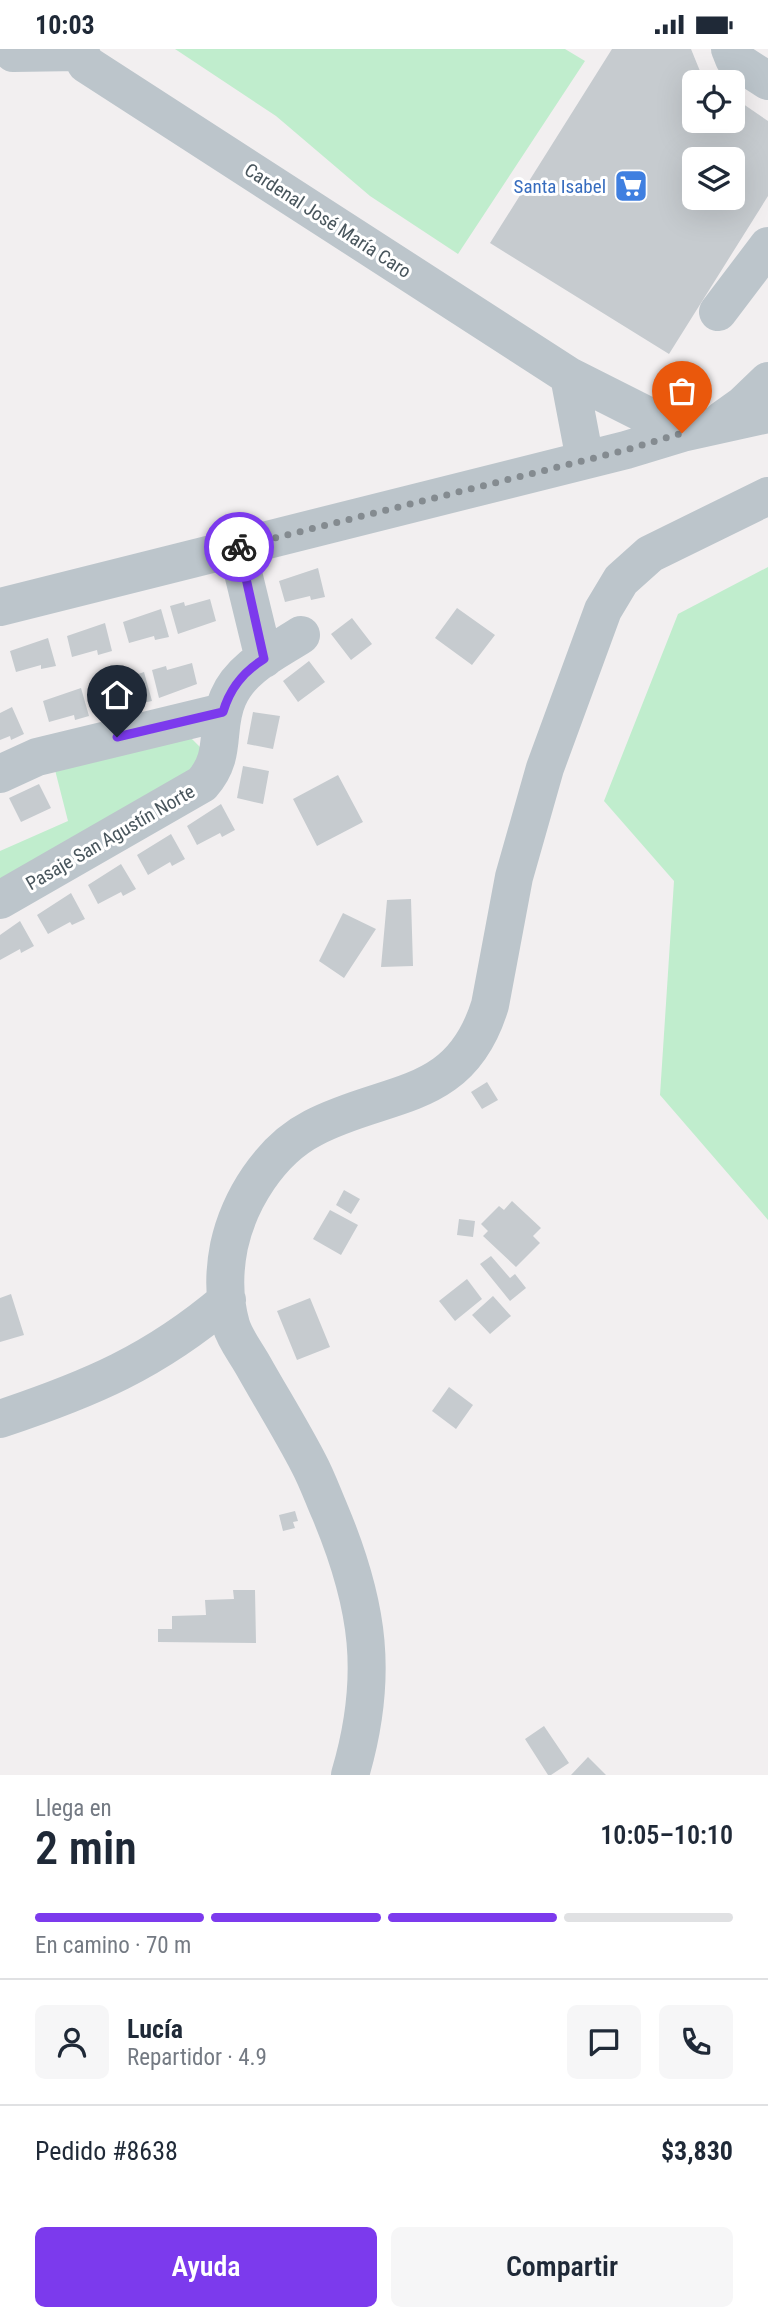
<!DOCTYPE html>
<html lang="es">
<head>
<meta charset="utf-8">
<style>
	:root { --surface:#fff; --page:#f6f6f7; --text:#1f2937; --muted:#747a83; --line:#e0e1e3; --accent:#7c3aed }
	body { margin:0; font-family:"Roboto Condensed",sans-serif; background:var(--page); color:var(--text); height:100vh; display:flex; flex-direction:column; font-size:26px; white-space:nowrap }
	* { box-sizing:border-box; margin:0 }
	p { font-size:23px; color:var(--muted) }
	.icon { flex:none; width:38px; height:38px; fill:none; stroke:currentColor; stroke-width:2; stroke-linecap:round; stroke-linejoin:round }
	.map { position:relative; height:1726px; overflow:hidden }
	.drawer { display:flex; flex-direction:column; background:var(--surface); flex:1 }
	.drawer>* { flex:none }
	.tools { position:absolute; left:682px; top:21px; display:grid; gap:14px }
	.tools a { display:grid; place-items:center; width:63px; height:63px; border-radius:10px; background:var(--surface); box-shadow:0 7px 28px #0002; font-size:35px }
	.pin { position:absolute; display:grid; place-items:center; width:60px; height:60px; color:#fff; margin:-72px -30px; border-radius:50% 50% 50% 0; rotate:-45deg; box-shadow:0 0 7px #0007 }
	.pin .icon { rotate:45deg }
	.courier { position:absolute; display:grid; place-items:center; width:70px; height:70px; margin:-35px; border:5px solid #7c3aed; border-radius:50%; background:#fff; color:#222; box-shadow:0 2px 9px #0007 }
	.headline em { font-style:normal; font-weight:600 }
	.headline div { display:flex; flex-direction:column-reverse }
	.headline { display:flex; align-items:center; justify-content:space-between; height:119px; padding:0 35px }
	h1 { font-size:46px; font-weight:600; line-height:52px }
	.bar { display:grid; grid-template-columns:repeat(4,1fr); gap:10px 7px; align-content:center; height:84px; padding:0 35px }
	.bar i { height:9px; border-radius:5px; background:var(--line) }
	.bar .active { background:var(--accent) }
	.bar p { grid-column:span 4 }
	.line { display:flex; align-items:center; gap:18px; padding:0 35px; border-top:2px solid var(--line) }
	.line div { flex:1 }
	.round { display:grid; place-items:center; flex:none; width:74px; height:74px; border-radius:10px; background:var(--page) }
	.cta { display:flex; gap:14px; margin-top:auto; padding:14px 35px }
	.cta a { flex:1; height:80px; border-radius:10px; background:var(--accent); color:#fff; font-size:28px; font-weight:600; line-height:80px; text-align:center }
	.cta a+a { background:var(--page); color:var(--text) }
	.status { display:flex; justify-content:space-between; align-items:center; height:49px; padding:0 35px; background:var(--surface); direction:ltr }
	.status svg { height:19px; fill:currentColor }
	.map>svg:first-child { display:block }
	.green { fill:#c0edcd }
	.building { fill:#c6cbcf; fill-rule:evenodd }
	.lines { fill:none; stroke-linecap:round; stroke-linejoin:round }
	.minor { stroke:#bcc5cb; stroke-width:38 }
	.done { stroke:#848b90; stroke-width:7; stroke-dasharray:0 12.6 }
	.route { stroke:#7c3aed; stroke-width:9 }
	.labels { text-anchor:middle; stroke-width:6; stroke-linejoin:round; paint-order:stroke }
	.shop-label { font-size:19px; fill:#366cbe; stroke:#fff; text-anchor:end }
	.street-label { font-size:19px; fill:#48555c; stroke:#fff }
</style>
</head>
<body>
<div class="status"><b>10:03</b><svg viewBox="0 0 49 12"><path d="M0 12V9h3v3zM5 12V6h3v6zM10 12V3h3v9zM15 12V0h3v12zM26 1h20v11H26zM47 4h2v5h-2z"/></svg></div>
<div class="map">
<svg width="768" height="1726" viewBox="0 0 768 1726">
	<rect width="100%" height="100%" fill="#f2eff0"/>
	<path class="green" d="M175,0h390l20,12 -127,193 -88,-58 -94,-80z
		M768,518v653l-108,-125 14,-214 -70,-80 74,-187z
		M189,687l12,12 -1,10 -11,14 -189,107v-28l68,-30 -13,-51z"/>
	<path class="building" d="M612,0h79l11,27 9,6h-16v39h38v-24l35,24v75l-99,158 -179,-111zM695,110h38v39h-38z
		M318,519l7,29 -14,3 -1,-4 -25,6 -6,-21z
		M210,550l6,22 -38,13 -8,-28 14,-4 1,4z
		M457,559l38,27 -23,30 -37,-27z
		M161,560l8,28 -14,3 -1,-4 -25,7 -6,-21z
		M352,569l20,26 -21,16 -20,-26z
		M105,574l7,28 -14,4 -1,-5 -25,7 -5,-21z
		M48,589l8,28 -15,3v-4l-25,7 -6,-21z
		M309,612l16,21 -27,20 -15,-21z
		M192,614l5,21 -38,14 -7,-28 14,-4 1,4z
		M144,623l8,29 -14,3 -1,-4 -26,6 -5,-21z
		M81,639l8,28 -14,4 -1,-5 -25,7 -6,-21z
		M12,658l12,27 -13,6 -1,-4 -10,4v-27z
		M253,663l27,4 -7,33 -26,-5z
		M243,717l26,5 -6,33 -26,-6z
		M338,726l25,47 -46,24 -24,-47z
		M39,735l12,24 -30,14 -12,-24z
		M221,755l14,26 -13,7 -2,-4 -23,12 -10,-19z
		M171,785l14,25 -13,7 -2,-4 -22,13 -11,-20z
		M121,815l15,25 -13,7 -2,-4 -23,12 -10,-19z
		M71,844l14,26 -13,6 -2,-3 -22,12 -11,-19z
		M411,850l2,67 -32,1 6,-67z
		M343,864l33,16 -32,49 -25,-17z
		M20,872l14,25 -13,7 -1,-4 -20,11v-25z
		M487,1033l11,18 -16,9 -11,-17z
		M344,1141l16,9 -9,15 -15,-9z
		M512,1152l29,27 -8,8 7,7 -24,24 -33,-31 5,-5 -7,-7 18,-18 5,4z
		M330,1161l28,15 -17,30 -28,-16z
		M459,1170l16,2 -2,16 -16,-2z
		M491,1207l19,22 5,-4 11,14 -16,13 -30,-37z
		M467,1230l15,20 -27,22 -16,-20z
		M11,1245l13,41 -24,7v-44z
		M493,1247l18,20 -21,18 -18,-19z
		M310,1249l20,49 -33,13 -20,-49z
		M449,1338l24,18 -17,24 -24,-18z
		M295,1462l3,10 -5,1 2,6 -12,3 -4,-16z
		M233,1541h22l1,53 -98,-1v-13h14v-13l34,-1 -1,-15 29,-1z
		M544,1677l25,37 -18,12h-3l-23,-36z
		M588,1708l18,18h-35z"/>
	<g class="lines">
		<path class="minor" d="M78,0l8,15 483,312 113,57
			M730,0l4,10 34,22
			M13,4l65,-1
			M718,263l50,-66
			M569,327l16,84
			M722,371l21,-15 25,-24
			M237,499l27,111
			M0,558l626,-157 56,-17 86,-19
			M0,725l37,-17 186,-45
			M0,851l202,-116c26,-29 12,-55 26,-86 13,-31 47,-46 73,-63
			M0,1370c90,-30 154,-57 227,-119
			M350,1726c29,-98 19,-170 -20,-263 -7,-16 -13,-33 -21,-48 -17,-33 -37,-65 -55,-97 -7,-13 -19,-28 -23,-42 -7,-25 -7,-54 -2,-79 10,-46 41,-96 84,-118 75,-39 147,-25 177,-123l24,-128 31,-109 58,-158 18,-30 29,-26 118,-58"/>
	</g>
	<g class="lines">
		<path class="done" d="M239,498l387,-97 56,-17"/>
		<path class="route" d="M117,688l106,-25c7,-24 20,-40 41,-53l-25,-112"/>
	</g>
	<defs>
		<symbol id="supermarket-square" viewBox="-11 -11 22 22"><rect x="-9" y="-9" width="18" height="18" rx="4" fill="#3f7fe0" stroke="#fff"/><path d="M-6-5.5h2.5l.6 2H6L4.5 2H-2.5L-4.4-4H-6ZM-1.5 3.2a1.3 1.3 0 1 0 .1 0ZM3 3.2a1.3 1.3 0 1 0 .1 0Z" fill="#fff"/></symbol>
	</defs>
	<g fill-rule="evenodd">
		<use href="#supermarket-square" x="612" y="118" width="38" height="38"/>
	</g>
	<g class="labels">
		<g class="shop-label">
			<text x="606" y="144">Santa Isabel</text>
		</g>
		<g class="street-label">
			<text transform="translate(328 171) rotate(33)" y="7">Cardenal José María Caro</text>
			<text transform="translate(110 788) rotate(-30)" y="7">Pasaje San Agustín Norte</text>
		</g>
	</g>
</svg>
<div class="tools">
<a><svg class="icon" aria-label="locate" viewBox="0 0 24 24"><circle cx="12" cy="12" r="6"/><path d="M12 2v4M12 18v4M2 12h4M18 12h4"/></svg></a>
<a><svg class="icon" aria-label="layers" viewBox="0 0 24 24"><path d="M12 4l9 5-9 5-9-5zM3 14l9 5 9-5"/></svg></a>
</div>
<div class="pin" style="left:682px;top:384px;background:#ea580c"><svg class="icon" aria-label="bag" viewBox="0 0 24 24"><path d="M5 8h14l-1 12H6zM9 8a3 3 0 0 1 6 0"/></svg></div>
<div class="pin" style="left:117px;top:688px;background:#1f2937"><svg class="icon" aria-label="home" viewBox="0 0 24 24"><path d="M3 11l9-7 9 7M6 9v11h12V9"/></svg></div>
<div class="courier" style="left:239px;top:498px"><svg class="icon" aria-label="bike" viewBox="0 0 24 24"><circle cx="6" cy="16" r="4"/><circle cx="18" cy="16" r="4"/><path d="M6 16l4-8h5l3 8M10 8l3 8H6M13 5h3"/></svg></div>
</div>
<section class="drawer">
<div class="headline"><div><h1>2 min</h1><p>Llega en</p></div><em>10:05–10:10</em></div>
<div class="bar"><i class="active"></i><i class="active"></i><i class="active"></i><i></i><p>En camino · 70 m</p></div>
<div class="line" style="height:126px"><a class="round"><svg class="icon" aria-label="person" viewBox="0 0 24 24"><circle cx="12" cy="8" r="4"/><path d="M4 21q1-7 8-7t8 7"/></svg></a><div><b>Lucía</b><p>Repartidor · 4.9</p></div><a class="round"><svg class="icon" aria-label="chat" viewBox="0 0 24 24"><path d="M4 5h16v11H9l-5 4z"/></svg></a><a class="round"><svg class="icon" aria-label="phone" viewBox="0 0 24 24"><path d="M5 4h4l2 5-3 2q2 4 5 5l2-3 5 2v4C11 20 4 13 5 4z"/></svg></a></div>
<div class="line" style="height:91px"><div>Pedido #8638</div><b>$3,830</b></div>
<div class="cta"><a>Ayuda</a><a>Compartir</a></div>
</section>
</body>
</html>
